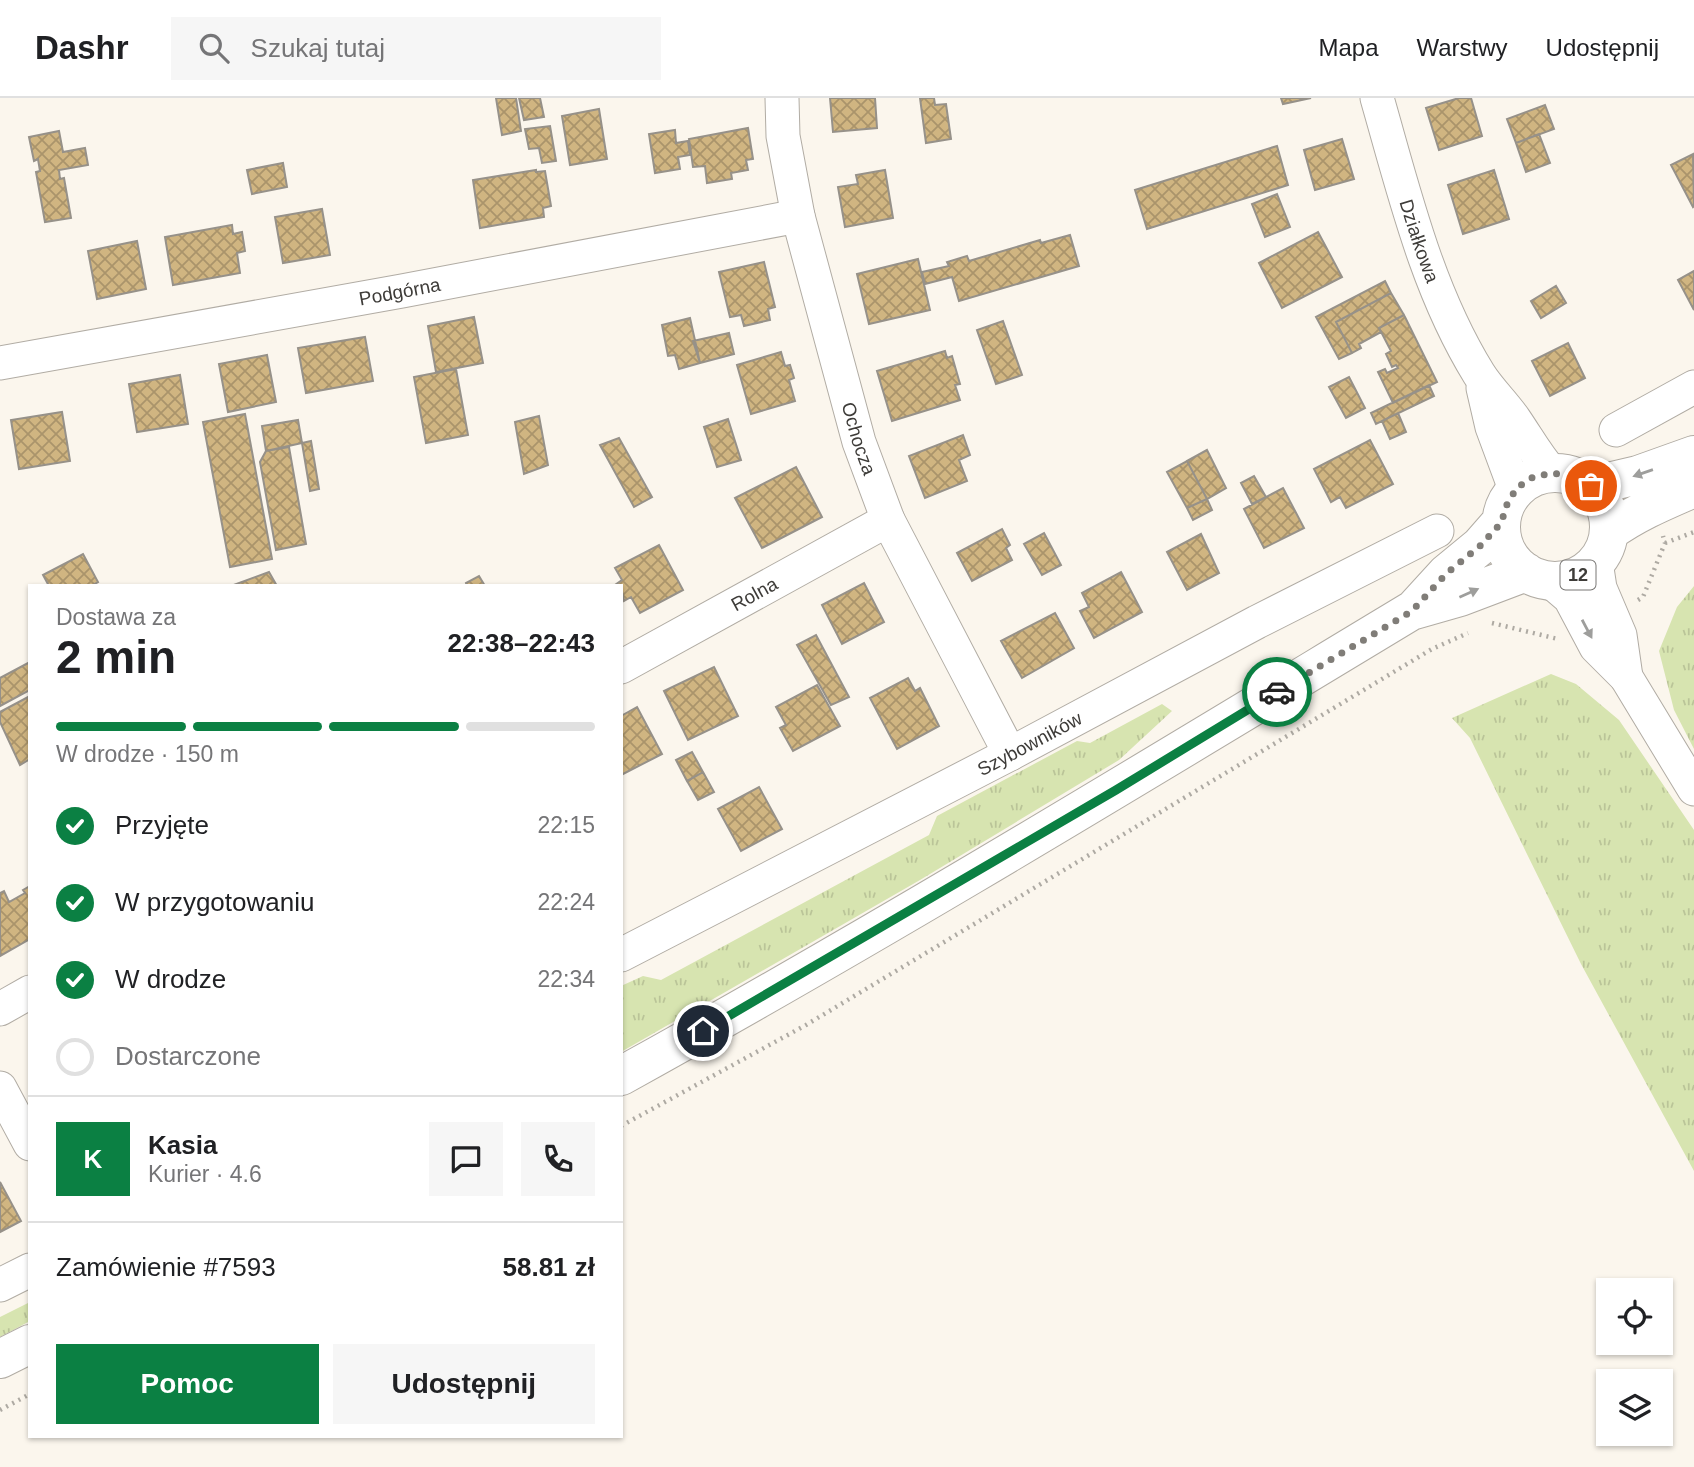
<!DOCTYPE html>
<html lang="pl">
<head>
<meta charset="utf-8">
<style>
	:root { --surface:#fff; --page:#f6f6f6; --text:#202124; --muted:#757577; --line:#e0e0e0; --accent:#0b8043 }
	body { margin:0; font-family:Helvetica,sans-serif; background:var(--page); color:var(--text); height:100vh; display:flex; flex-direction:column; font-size:26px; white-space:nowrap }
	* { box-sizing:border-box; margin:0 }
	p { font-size:23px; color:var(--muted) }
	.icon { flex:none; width:38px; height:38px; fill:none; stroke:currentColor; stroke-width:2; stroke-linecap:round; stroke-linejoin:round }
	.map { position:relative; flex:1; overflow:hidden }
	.details { position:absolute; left:28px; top:486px; width:595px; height:854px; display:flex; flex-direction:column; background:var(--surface); border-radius:0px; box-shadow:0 2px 5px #0004 }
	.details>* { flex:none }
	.fabs { position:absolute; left:1596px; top:1180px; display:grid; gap:14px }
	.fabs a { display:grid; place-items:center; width:77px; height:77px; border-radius:0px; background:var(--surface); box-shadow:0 2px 5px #0004; font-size:35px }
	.pin { position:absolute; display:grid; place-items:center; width:60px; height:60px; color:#fff; margin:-30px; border:4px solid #fff; border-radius:50%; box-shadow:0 2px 7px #0007 }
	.courier { position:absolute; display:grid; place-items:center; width:70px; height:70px; margin:-35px; border:5px solid #0b8043; border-radius:50%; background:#fff; color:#222; box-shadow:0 2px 9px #0007 }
	.headline em { font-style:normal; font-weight:800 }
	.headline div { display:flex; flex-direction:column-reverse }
	.headline { display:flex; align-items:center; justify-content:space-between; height:119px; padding:0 28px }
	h1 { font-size:46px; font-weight:800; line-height:52px }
	.bar { display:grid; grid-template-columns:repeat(4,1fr); gap:10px 7px; align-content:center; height:84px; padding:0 28px }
	.bar i { height:9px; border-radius:5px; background:var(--line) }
	.bar .on { background:var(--accent) }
	.bar p { grid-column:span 4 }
	.line { display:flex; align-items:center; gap:18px; padding:0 28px; border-top:2px solid var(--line) }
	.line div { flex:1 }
	.round { display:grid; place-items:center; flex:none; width:74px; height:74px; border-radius:0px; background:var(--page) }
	ol { padding:0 28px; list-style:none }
	li { display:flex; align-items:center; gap:21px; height:77px }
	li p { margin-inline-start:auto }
	li .icon { padding:7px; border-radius:50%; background:var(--accent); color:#fff; stroke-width:4 }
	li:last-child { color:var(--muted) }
	li i { width:38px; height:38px; border:4px solid var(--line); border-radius:50% }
	.primary-button { display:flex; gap:14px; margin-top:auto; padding:14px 28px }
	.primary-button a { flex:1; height:80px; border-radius:0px; background:var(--accent); color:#fff; font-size:28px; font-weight:800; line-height:80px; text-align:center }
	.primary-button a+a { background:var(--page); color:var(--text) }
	header { display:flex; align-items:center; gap:42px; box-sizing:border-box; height:98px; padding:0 35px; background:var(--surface); border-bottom:2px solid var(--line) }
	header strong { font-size:33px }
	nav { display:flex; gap:38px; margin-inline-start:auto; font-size:24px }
	.search { width:490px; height:63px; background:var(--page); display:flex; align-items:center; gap:18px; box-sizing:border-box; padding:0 24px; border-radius:0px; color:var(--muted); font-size:26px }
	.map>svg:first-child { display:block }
	.grass { fill:url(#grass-tufts) }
	.building { fill:url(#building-cross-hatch); stroke:#969189; stroke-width:2 }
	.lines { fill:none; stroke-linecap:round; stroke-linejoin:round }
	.minor-casing { stroke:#b1aca4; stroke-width:35 }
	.primary-casing { stroke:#b1aca4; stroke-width:40 }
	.path { stroke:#aeaaa3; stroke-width:4.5; stroke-dasharray:2 5; stroke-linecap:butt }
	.minor { stroke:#fff; stroke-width:33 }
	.primary { stroke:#fff; stroke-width:38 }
	.oneway { fill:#9e9e9c }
	.done { stroke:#807d78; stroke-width:7; stroke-dasharray:0 12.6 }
	.route { stroke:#0b8043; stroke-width:9 }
	.labels { text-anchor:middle; stroke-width:5; stroke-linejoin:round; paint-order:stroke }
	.shield { fill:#fff; stroke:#787674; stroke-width:2 }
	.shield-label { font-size:18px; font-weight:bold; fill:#3e3c39 }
	.street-label { font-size:19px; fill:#3e3c39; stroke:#fff }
</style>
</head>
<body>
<header>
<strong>Dashr</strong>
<div class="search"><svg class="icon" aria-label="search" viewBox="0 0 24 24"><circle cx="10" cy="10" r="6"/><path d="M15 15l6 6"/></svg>Szukaj tutaj</div>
<nav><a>Mapa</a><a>Warstwy</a><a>Udostępnij</a></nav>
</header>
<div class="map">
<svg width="1694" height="1369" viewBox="0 0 1694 1369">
	<defs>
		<pattern id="grass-tufts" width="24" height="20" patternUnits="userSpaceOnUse" patternTransform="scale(1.75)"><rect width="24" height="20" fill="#d7e4b0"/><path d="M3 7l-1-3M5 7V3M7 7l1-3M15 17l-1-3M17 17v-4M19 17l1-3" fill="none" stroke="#bac498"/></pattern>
		<pattern id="building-cross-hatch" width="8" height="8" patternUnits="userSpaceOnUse" patternTransform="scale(1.75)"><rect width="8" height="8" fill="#d0b581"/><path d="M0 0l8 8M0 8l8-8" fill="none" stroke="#aa946b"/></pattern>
	</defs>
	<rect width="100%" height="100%" fill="#fbf6ed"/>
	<path class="grass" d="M1694,488v163l-20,-39 -15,-59 18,-44z
		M1551,576l25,10 43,36 75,110v341l-113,-207 -111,-226 -18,-20z
		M1162,606l10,7 -53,49 -199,120 -299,172v-66l22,-10 18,4 268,-145 8,-19 140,-75 13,2z
		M30,1204v19l-30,16v-20z"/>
	<path class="building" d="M496,0h20l5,33 -19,4z
		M519,0h21l4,19 -20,3z
		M830,0h45l2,30 -44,4z
		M920,0h14l1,7 11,-1 5,35 -25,4z
		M1281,0h30l-28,6z
		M1459,0h12l11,38 -43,14 -13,-42z
		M1545,7l9,24 -38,14 -9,-24z
		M599,11l8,50 -37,6 -8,-49z
		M550,28l6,35 -14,2 -3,-15 -10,1 -4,-20z
		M748,30l5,31 -7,1 2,10 -17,3 1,6 -25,4 -2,-17 -12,1 -4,-28z
		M675,32l1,13 12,-2 2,14 -12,2 2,12 -25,4 -6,-39z
		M59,33l4,21 22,-4 3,17 -29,5 1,9 4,-1 7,40 -26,4 -9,-50 4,-1 -2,-12 -4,2 -5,-24z
		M1539,36l11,29 -24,9 -10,-29z
		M1342,41l12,40 -39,11 -11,-40z
		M1277,48l11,39 -141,44 -12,-39z
		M1693,56l1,52 -1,1 -22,-42z
		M283,65l4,24 -35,7 -5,-24z
		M536,72v2l9,-1 6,35 -8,2 1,9 -64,11 -7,-48z
		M885,72l8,48 -48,9 -7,-40 20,-3 -2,-9z
		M1494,72l15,49 -46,15 -15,-49z
		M1277,96l13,33 -25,10 -13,-33z
		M322,111l8,46 -47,8 -8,-46z
		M232,127l1,9 9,-2 3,19 -8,2 3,20 -67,12 -8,-48z
		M1318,134l24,45 -60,31 -23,-45z
		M1070,137l9,31 -120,35 -7,-24 -27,7 -3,-12 27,-6 -2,-4 20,-6 2,5 71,-21 1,3z
		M137,143l9,48 -49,10 -9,-48z
		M918,161l12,51 -61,14 -12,-50z
		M764,164l11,45 -7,2 2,11 -26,6 -3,-11 -11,2 -11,-45z
		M1694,173v39l-16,-30z
		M1385,183l6,12 -55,29 16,31 -13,6 -23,-42z
		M1556,188l10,17 -25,15 -10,-17z
		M1391,195l13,22 -25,13 2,4 -22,12 2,4 -9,5 -16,-31z
		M1404,217l33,67 -44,21 -15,-31 7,-3 2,4 11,-5 -2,-3 -4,2 -6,-13 5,-3 -12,-23z
		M474,219l9,46 -47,9 -8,-46z
		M690,220l10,45 -21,6 -4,-14 -7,1 -6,-31z
		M1003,223l19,54 -26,9 -19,-54z
		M729,235l5,21 -34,9 -7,-22z
		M365,239l8,44 -67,12 -8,-45z
		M1568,245l17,35 -35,18 -18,-35z
		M945,253l2,7 5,-2 8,28 -5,1 5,15 -68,21 -15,-50z
		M781,254l4,14 5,-1 4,13 -5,2 6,21 -44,13 -14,-49z
		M267,257l9,47 -48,10 -9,-48z
		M456,271l12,66 -42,8 -12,-66z
		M180,277l8,49 -51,8 -8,-48z
		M1349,279l16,31 -19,10 -17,-31z
		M1429,287l5,11 -58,28 -5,-11z
		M62,314l8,49 -51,8 -8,-49z
		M1398,315l8,19 -16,7 -8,-18z
		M245,316l27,145 -42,8 -27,-145z
		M539,318l9,49 -24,9 -9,-52z
		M728,321l13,41 -24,7 -13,-40z
		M298,322l4,23 -36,8 -4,-25z
		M963,337l7,20 -11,5 8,21 -42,17 -16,-42z
		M619,340l33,59 -18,10 -34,-62z
		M1370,342l23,44 -47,24 -6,-11 -9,5 -17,-33z
		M311,343l8,48 -9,2 -8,-48z
		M289,349l17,97 -30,6 -16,-88 6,-11z
		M1207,352l19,38 -19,11 -20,-38z
		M1187,363l20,38 -20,9 -20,-36z
		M796,369l26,50 -60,31 -27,-50z
		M1254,378l12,21 -14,7 -11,-21z
		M1283,390l21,40 -40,20 -20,-39z
		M1207,401l5,11 -19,10 -6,-12z
		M1002,431l8,16 -4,3 6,12 -40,21 -15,-28z
		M1044,435l17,32 -19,10 -18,-31z
		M1201,436l18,39 -32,17 -20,-38z
		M659,447l24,45 -43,23 -9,-16 -7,4 -3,-15 -6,-1 7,-5 -7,-12z
		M83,456l15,28 -7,4h-42l-6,-11z
		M269,474l8,14h-46z
		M1121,474l21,40 -48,26 -14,-27 9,-4 -7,-14z
		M479,478l6,10h-18l-1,-3z
		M864,485l20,39 -42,22 -20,-39z
		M1055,515l19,35 -52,30 -21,-37z
		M816,537l33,62 -18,8 -34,-60z
		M30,564v28l-30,16v-28z
		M714,569l24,49 -50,24 -24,-49z
		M908,580l7,13 5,-3 19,38 -42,23 -27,-51z
		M817,587l23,41 -47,25 -13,-23 6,-3 -10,-18z
		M30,598v63l-10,6 -20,-43v-10z
		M637,609l25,47 -41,21v-59z
		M692,654l11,20 -16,9 -11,-21z
		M703,674l11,20 -16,8 -11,-19z
		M759,689l23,42 -41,22 -23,-42z
		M30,788v53l-30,17v-63l4,-2 5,11 16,-9 -2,-3z
		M0,1084l21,39 -21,11z"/>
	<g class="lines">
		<defs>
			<g id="minor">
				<path id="s1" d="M782,0l1,38 15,80 61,226 29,78 122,234"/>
				<path id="s2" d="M1377,0c27,94 50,192 102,276 10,16 25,30 36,46 13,19 22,36 37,53"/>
				<path id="s3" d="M0,265l402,-72 396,-75"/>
				<path d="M1483,290l9,39 23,62"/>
				<path d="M1616,332l78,-43"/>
				<path d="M1596,464l4,26 20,47 6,42"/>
				<path d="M1549,482l21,18 26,49 30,30 68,112"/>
				<path id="s4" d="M621,569l267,-147"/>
				<path id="s5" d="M621,857l389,-201 247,-132 180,-91"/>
				<path d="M0,911l30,-17"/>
				<path d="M0,990l30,56"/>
				<path d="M0,1187l30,-15"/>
			</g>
			<path id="primary" d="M1501 429a54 54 0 1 1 108 0a54 54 0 1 1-108 0Z
				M1591,388l47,-11 56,-20
				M1609,434c26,-19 55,-31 85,-44
				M1414,511l32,-35 34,-28 21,-24
				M621,978c268,-148 528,-307 790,-465l49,-14 66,-25
				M0,1261l30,-15"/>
		</defs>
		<use href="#minor" class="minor-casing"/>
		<use href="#primary" class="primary-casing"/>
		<path class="path" d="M1665,445l29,-11
			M1638,502l5,-3 22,-54 -2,-7
			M1492,525l66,16
			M621,1028l185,-101 626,-376 36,-16
			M0,1312l30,-16"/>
		<use href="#minor" class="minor"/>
		<use href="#primary" class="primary"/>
	</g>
	<defs><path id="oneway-solid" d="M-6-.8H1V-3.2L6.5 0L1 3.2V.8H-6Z" transform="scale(1.75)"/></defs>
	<g class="oneway">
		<use href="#oneway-solid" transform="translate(1643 375) rotate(161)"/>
		<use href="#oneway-solid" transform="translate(1469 495) rotate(-24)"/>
		<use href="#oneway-solid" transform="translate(1587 531) rotate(62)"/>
	</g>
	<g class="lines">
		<path class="done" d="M1277,594l135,-81 34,-37 34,-28 22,-24 3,-14 11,-19 5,-4 12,-8 19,-4 28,5 11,8"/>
		<path class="route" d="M703,933l413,-241 161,-98"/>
	</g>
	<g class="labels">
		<rect class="shield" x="1560.5" y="462.5" width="35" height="29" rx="5"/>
		<g class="shield-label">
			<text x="1578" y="483">12</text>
		</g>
		<g class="street-label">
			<text dy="7" stroke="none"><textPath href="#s2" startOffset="149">Działkowa</textPath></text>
			<text dy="7" stroke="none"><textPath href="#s3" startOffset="406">Podgórna</textPath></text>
			<text dy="7" stroke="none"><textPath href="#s1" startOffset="350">Ochocza</textPath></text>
			<text dy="7" stroke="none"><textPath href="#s4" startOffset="152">Rolna</textPath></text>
			<text dy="7" stroke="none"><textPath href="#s5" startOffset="460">Szybowników</textPath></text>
		</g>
	</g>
</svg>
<div class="fabs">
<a><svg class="icon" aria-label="locate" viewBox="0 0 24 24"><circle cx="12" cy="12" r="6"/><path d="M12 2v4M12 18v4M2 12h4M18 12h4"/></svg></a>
<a><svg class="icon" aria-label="layers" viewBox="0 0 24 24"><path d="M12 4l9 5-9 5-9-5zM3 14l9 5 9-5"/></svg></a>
</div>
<div class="pin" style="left:1591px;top:388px;background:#ea580c"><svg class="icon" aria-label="bag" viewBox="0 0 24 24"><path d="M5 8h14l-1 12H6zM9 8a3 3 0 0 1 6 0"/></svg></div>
<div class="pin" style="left:703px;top:933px;background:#1f2937"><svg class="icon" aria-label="home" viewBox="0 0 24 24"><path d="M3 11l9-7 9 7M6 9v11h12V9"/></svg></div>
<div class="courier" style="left:1277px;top:594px"><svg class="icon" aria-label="car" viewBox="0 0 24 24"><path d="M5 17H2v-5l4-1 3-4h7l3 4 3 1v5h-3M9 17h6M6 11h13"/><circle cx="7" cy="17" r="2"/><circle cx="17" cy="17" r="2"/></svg></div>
<section class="details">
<div class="headline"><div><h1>2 min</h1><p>Dostawa za</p></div><em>22:38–22:43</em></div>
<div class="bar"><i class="on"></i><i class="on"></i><i class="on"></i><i></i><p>W drodze · 150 m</p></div>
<ol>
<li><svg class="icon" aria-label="check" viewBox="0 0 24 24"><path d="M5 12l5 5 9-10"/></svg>Przyjęte<p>22:15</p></li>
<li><svg class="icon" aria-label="check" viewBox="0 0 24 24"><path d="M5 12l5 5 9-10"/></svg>W przygotowaniu<p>22:24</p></li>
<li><svg class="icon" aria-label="check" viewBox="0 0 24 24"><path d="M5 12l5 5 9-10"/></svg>W drodze<p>22:34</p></li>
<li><i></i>Dostarczone</li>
</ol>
<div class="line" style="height:126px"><b class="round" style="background:var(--accent);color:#fff">K</b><div><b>Kasia</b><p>Kurier · 4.6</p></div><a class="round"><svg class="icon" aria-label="chat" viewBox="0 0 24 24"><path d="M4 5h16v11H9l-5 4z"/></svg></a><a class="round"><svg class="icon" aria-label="phone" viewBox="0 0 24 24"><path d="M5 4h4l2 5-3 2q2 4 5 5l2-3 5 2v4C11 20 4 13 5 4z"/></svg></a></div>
<div class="line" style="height:91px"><div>Zamówienie #7593</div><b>58.81 zł</b></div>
<div class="primary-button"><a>Pomoc</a><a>Udostępnij</a></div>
</section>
</div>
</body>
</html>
